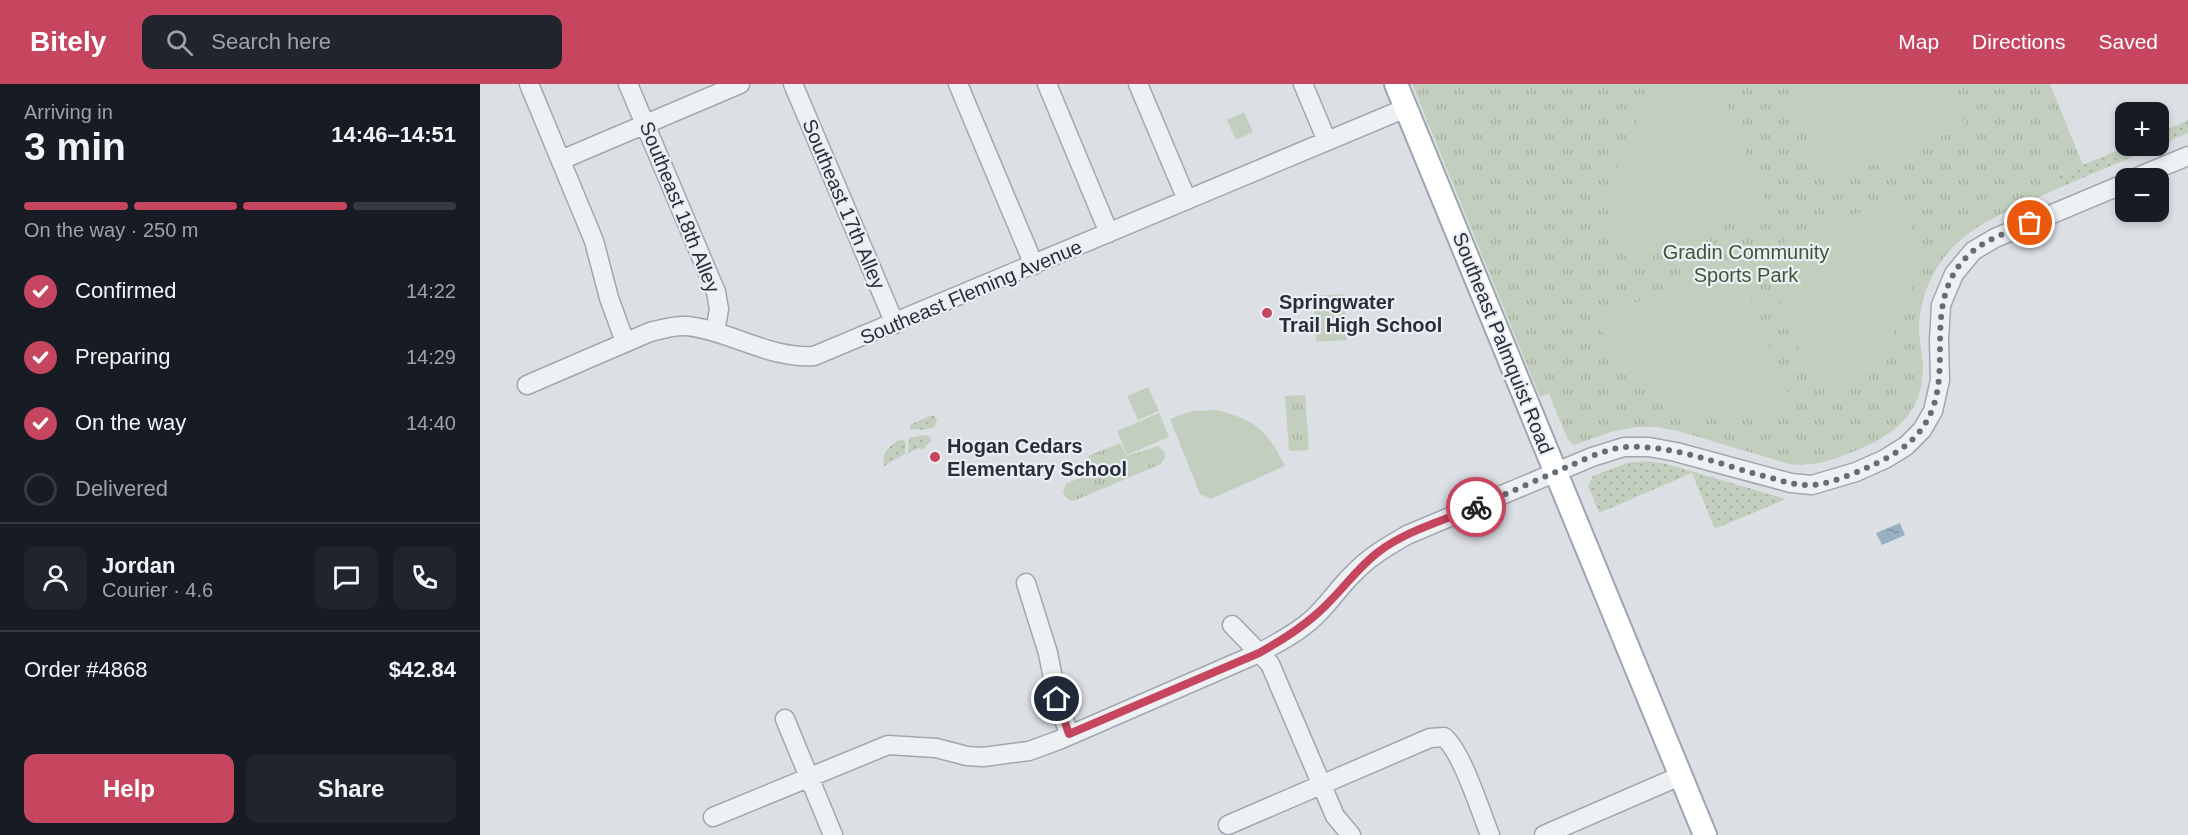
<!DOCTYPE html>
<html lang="en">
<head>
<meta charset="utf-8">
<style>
	:root { --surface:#171b24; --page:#20242c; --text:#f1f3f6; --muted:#9ea1a6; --line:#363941; --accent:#c6455f }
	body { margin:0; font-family:Helvetica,sans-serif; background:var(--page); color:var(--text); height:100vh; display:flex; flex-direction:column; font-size:22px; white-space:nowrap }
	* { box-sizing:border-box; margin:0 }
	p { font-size:20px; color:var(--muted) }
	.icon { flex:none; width:33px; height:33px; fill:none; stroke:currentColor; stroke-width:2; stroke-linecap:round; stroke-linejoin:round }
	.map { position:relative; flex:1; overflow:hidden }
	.side { display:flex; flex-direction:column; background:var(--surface); width:480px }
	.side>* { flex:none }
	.controls { position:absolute; left:1635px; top:18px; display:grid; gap:12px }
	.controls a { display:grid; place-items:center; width:54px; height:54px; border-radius:12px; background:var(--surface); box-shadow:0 3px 9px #0003; font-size:30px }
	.pin { position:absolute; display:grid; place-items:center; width:51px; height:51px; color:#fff; margin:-26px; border:3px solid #fff; border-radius:50%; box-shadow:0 2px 6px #0007 }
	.courier { position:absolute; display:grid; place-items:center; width:60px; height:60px; margin:-30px; border:4px solid #c6455f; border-radius:50%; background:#fff; color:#222; box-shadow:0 2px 8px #0007 }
	.overview em { font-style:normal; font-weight:800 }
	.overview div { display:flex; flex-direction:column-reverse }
	.overview { display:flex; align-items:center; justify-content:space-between; height:102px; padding:0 24px }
	h1 { font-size:39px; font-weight:800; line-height:45px }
	.bar { display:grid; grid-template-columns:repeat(4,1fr); gap:9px 6px; align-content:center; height:72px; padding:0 24px }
	.bar i { height:8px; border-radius:4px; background:var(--line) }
	.bar .current { background:var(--accent) }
	.bar p { grid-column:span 4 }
	.line { display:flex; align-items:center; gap:15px; padding:0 24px; border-top:2px solid var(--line) }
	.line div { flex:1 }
	.round { display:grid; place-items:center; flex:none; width:63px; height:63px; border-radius:12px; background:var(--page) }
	ol { padding:0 24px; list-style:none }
	li { display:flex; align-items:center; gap:18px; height:66px }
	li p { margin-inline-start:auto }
	li .icon { padding:6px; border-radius:50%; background:var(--accent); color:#fff; stroke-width:4 }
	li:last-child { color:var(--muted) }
	li i { width:33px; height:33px; border:3px solid var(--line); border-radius:50% }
	.button { display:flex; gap:12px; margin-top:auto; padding:12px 24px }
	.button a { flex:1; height:69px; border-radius:12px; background:var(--accent); color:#fff; font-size:24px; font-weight:800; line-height:69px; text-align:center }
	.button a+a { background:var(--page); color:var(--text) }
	header { display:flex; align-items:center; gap:36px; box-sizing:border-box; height:84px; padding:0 30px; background:var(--accent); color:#fff }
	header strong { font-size:28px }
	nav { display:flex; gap:33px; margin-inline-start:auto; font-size:21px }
	.search { width:420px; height:54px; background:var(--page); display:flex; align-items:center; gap:15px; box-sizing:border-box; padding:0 21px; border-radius:12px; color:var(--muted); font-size:22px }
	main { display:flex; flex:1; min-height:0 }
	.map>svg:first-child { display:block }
	.grass { fill:url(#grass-dots) }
	.park { fill:url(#park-tufts) }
	.garden { fill:#c3cfbe }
	.water { fill:url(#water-ripples) }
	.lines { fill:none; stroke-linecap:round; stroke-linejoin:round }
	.minor-casing { stroke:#a2a7af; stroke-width:21 }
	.major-casing { stroke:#9ca5b0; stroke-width:26 }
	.minor { stroke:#eef1f4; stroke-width:18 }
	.major { stroke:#fff; stroke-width:22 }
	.done { stroke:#666d76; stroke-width:6; stroke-dasharray:0 10.8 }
	.route { stroke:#c6455f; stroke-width:8 }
	.poi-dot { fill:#c6455f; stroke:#ebeff3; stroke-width:2 }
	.labels { text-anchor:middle; stroke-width:4.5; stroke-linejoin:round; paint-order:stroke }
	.street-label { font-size:20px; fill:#272f3b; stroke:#ebeff3 }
	.park-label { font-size:20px; fill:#3d5635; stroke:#ebeff3 }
	.poi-label { font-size:20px; font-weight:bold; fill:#272f3b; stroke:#ebeff3; text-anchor:start }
</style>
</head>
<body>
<header>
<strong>Bitely</strong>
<div class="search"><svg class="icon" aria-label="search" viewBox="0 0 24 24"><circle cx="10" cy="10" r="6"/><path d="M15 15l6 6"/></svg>Search here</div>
<nav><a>Map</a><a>Directions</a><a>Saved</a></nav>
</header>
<main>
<section class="side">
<div class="overview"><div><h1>3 min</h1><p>Arriving in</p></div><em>14:46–14:51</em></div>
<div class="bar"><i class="current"></i><i class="current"></i><i class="current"></i><i></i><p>On the way · 250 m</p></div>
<ol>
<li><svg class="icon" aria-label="check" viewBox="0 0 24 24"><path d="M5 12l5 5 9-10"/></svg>Confirmed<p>14:22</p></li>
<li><svg class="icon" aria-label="check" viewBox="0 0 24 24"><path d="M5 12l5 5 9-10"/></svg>Preparing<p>14:29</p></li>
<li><svg class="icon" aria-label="check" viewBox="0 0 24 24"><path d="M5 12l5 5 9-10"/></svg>On the way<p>14:40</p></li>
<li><i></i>Delivered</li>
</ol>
<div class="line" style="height:108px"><a class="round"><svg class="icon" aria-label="person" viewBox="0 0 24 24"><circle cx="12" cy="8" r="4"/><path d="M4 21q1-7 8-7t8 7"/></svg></a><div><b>Jordan</b><p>Courier · 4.6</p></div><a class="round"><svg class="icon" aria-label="chat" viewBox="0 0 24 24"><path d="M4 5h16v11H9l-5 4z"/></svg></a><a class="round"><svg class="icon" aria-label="phone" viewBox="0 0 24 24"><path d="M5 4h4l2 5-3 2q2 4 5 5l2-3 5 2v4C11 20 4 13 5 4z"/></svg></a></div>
<div class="line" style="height:78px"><div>Order #4868</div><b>$42.84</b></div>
<div class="button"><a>Help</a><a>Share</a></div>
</section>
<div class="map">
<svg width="1708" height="751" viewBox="0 0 1708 751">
	<defs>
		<pattern id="grass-dots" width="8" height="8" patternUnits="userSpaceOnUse" patternTransform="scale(1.5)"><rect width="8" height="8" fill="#c3cfbe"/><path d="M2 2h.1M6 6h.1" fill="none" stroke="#a8b2a4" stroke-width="1.8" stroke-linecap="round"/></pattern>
		<pattern id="park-tufts" width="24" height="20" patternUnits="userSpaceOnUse" patternTransform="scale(1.5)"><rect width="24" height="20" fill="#c3cfbe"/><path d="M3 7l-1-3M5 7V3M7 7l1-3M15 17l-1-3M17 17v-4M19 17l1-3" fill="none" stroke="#a8b2a4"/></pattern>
		<pattern id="water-ripples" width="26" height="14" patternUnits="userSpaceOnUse" patternTransform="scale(1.5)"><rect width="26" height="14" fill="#98b0c4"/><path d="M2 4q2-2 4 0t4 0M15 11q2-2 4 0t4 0" fill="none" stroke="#7c90a0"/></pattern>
	</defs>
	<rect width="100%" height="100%" fill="#dce0e5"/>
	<path class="grass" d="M1708,36v13l-129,55 -5,-11 74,-31h30l1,-13z
		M449,332h5l3,4 -3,7 -11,3 -13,-1v-4z
		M444,351l7,2v5l-6,4v2l-4,2 -1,-2 -12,5 1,-15z
		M423,355l3,4 -1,11 -21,12c-3,-13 7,-23 19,-27z
		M1167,377l20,3 119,35 -71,30 -23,-56 -93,40 -11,-27 5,-10 34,-13z"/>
	<path class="park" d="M932,0h638l33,81 -29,12 5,11c-39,19 -90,34 -116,71 -15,20 -23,43 -24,68 0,14 4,27 4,41 0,43 -27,66 -63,81 -24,10 -44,18 -71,15l-111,-33 -22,-4h-19l-23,4 -40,14 -6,-5 -19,-46 -9,3z
		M825,311l4,55 -20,1 -4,-55z
		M640,359l7,13 31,-10 7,6v6l-4,6 -85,36c-7,2 -11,-2 -13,-8l3,-8 28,-13 -6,-15z"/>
	<path class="garden" d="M1195,0h44l47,117 -4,9 -133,53c-6,-15 -13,-31 -14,-48 -6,-51 17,-102 60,-131z
		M1306,0h158l10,15 12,27 -132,55 -11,-5z
		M764,28l9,20 -17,8 -9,-20z
		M1419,113c6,14 12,28 15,44 8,50 -17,105 -60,132 -12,8 -25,12 -38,18l-53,-130 6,-13z
		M1249,181l10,5 52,131c-86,35 -161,5 -194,-83z
		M864,210l3,46 -31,2 -3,-46z
		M668,303l11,24 -21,9 -11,-24z
		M736,326c38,9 52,21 69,56l-74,33 -11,-5 -30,-75 22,-8z
		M679,329l10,24 -42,18 -10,-24z"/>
	<path class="water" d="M1420,439l5,12 -23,10 -6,-12z"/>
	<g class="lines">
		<defs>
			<path id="minor" d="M49,0l65,157 15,57 16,44
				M148,0l88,208 3,17 -4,23
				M313,0l102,240
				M478,0l76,181
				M567,0l62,149
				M658,0l49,116
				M823,0l24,57
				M81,76l179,-76
				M1655,94l53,-22
				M47,301l123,-53c12,-3 24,-7 37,-6 44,5 82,33 127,30l592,-248
				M546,499l22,70 9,46 12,35
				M752,541l38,39 65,152 16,19
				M305,635l48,116
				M233,733l175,-72 48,3 31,8 16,1 46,-6 30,-11 200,-87c17,-9 36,-19 51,-32 17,-14 28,-33 44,-48 15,-16 34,-27 53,-38l185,-78 32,-10h25l27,5 115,31 21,2 44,-13 29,-13 21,-13 16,-16 11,-19 7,-31 -1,-39 2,-36 13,-31 19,-23 22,-13 131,-55
				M748,741l202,-87 14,-1c18,15 36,73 46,98
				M1064,751l136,-59"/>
			<path id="major" d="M916,0l309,751"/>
		</defs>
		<use href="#minor" class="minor-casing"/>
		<use href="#major" class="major-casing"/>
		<use href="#minor" class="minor"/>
		<use href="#major" class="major"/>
	</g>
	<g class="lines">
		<path class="done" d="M996,423c30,-13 61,-27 91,-40 19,-8 40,-19 60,-20 45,-2 90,16 132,28 18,4 35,11 54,10 21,-2 53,-16 72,-26 100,-53 17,-147 88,-208 16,-13 38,-20 57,-28"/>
		<path class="route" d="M577,615l12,35 190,-81c27,-15 52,-31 73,-54 16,-16 26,-31 45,-46 28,-22 66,-32 99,-46"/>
	</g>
	<g class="poi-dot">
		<circle cx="787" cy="229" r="6"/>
		<circle cx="455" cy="373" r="6"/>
	</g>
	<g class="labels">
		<g class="street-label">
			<text transform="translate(364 120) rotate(67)" y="7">Southeast 17th Alley</text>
			<text transform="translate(200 123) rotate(68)" y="7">Southeast 18th Alley</text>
			<text transform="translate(491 208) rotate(-23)" y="7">Southeast Fleming Avenue</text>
			<text transform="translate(1023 259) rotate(68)" y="7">Southeast Palmquist Road</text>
		</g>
		<g class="park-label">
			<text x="1266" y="175">Gradin Community<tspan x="1266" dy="23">Sports Park</tspan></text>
		</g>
		<g class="poi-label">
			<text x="799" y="225">Springwater<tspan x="799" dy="23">Trail High School</tspan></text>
			<text x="467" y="369">Hogan Cedars<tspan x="467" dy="23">Elementary School</tspan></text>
		</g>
	</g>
</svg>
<div class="controls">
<a>+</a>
<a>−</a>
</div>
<div class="pin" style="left:1550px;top:139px;background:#ea580c"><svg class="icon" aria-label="bag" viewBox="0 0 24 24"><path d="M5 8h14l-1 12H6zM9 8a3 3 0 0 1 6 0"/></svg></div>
<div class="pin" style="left:577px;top:615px;background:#1f2937"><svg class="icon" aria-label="home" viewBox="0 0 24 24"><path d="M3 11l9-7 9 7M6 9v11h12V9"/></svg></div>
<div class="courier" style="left:996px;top:423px"><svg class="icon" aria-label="bike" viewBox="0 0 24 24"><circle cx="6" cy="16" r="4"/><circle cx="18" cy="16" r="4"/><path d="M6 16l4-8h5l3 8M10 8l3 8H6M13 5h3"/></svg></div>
</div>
</main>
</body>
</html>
